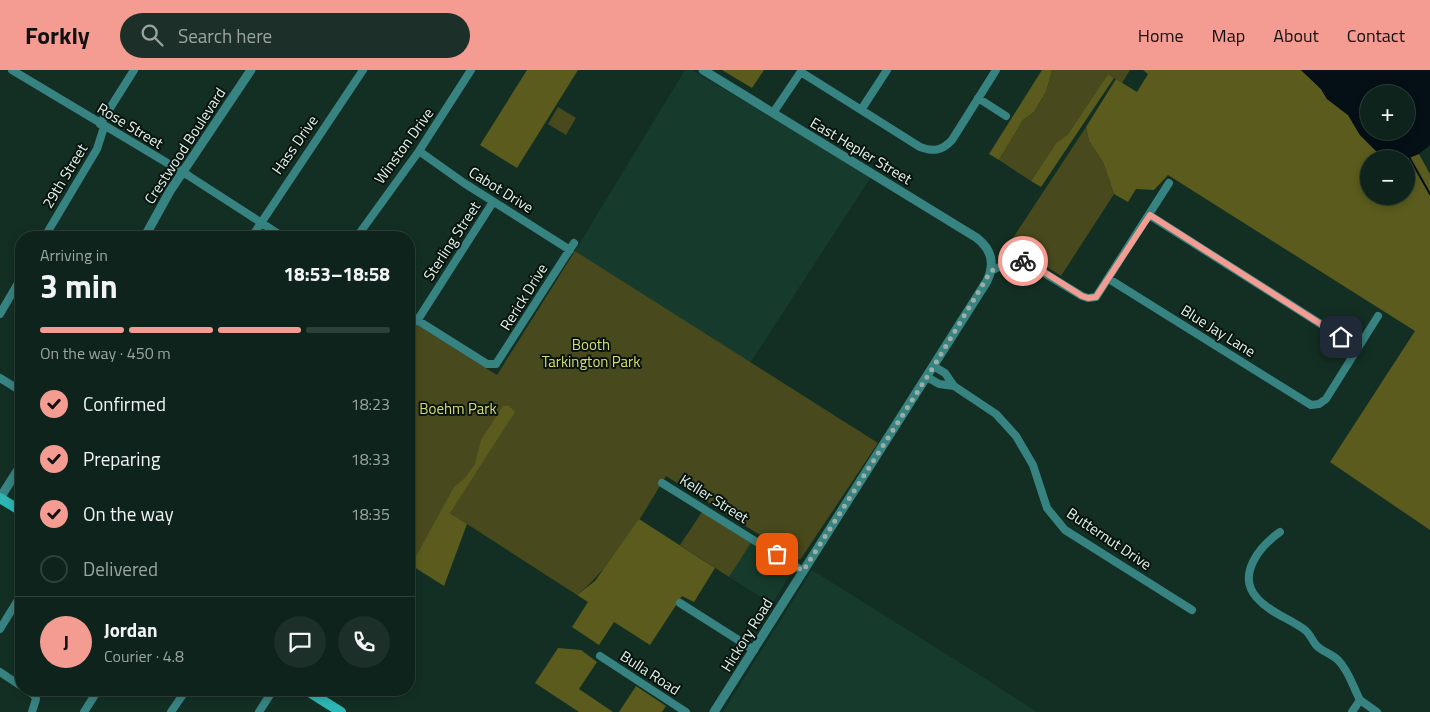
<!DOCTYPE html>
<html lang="en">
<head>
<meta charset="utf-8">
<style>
	:root { --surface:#0e231b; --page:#1c2f28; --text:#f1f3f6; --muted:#9ba4a3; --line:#2e403a; --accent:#f59c92 }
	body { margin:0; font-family:"Titillium Web",sans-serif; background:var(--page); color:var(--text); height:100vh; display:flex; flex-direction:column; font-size:19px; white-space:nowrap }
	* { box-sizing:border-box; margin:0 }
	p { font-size:16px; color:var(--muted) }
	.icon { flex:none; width:28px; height:28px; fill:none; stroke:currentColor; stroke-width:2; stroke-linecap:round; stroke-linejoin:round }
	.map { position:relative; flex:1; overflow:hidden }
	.drawer { position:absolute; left:15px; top:161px; width:400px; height:465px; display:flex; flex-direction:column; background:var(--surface); border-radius:20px; box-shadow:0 2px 8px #0003,0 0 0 1px var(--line) }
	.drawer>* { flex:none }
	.tools { position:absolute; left:1360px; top:15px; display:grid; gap:10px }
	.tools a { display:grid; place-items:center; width:55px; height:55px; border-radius:50%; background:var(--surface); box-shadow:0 2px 8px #0003,0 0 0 1px var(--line); font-size:25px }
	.pin { position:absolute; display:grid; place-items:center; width:42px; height:42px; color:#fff; margin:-21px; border-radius:10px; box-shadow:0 2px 8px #0006 }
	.courier { position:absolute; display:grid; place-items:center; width:50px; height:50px; margin:-25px; border:4px solid #f59c92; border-radius:50%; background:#fff; color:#222; box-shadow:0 1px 6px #0007 }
	.overview em { font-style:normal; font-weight:700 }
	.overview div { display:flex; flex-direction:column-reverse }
	.overview { display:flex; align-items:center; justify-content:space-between; height:85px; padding:0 25px }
	h1 { font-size:32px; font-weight:700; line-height:38px }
	.bar { display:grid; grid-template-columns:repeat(4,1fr); gap:8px 5px; align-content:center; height:60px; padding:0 25px }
	.bar i { height:6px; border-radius:4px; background:var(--line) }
	.bar .selected { background:var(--accent) }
	.bar p { grid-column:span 4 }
	.line { display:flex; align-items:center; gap:12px; padding:0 25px; border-top:1px solid var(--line) }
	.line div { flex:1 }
	.round { display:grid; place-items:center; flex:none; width:52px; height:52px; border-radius:26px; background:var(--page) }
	ol { padding:0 25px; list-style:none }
	li { display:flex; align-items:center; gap:15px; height:55px }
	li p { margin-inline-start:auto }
	li .icon { padding:5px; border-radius:50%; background:var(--accent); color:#111; stroke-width:4 }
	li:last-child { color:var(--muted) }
	li i { width:28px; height:28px; border:2px solid var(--line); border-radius:50% }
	header { display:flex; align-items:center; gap:30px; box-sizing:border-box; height:70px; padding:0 25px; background:var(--accent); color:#111 }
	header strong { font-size:24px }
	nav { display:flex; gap:28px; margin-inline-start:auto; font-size:18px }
	.search { width:350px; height:45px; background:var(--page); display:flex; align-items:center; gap:12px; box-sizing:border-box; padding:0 18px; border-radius:28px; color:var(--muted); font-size:19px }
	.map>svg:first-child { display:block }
	.built { fill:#163b2d }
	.green { fill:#48491c }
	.forest { fill:#5a5b1c }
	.water { fill:#041015; fill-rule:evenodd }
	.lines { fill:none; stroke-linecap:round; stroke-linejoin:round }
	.stream { stroke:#041015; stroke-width:2 }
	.minor { stroke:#378381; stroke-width:8 }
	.tertiary { stroke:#378381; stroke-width:9 }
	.secondary { stroke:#2cb6b4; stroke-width:10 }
	.done { stroke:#9aaea6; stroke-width:5; stroke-dasharray:0 9 }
	.route { stroke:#f59c92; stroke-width:6 }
	.labels { text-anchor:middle; stroke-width:4; stroke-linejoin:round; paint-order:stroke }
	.street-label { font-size:15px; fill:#e3f3ec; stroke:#09140f }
	.park-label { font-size:15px; fill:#d9dc6d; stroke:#09140f }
</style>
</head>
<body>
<header>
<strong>Forkly</strong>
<div class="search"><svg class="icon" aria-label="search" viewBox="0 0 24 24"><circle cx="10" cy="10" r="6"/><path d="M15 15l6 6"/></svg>Search here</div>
<nav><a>Home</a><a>Map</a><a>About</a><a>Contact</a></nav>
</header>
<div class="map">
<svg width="1430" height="642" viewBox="0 0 1430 642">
	<rect width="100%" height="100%" fill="#132f24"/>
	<path class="built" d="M685,0h7l179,107 -121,186 -175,-112z
		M751,473l42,27 -21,34 -43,-27z
		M812,500l150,94 75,48h-314z"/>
	<path class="green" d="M1052,0h78l-8,13 -14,-9 -40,60 -12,9 -25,38 -32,-21 24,-40 11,-8 12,-20z
		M558,37l18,11 -10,17 -18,-11z
		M1086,57l3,14 14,21 11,32 -53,82 -28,-18 -9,-3 -20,2 5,-13z
		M575,181l303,192 -78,117 -134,-84c-25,41 -51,88 -89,119l-127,-82 -41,63v-256l88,55z
		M702,442l49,31 -22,34 -49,-32z"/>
	<path class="forest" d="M527,0h51l-61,98 -37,-23z
		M722,0h42l-12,18z
		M1042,0h10l-6,22 -12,20 -11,8 -24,40 -10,-6z
		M1143,0h158l20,19 6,10 21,16 12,20 18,18 14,6h-23v37h37v-37l13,-5 11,20v356l-100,-68 85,-131 -247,-156 -14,15 -18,-1 -8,13 -14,-8 -11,-32 -14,-21 -3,-14 30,-48 21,13 11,-18z
		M1108,4l6,4 -73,109 -10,-6 25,-38 12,-9z
		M503,336h6l6,6 -65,101 17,11 -23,62 -30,-19v-7l40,-73 12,-10 9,-13 6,-24z
		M639,449l76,49 -21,34 -12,-6 -32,49 -36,-23 -15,23 -27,-18 16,-25 -11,-7 18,-14z
		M558,578l23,2 16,12 -18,27 34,23h-34l-44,-29z
		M636,616l30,20 -4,6h-43z"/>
	<path class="water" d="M1301,0h129v75l-11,9 -13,5h-14l-14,-6 -18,-18 -12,-20 -21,-16 -6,-10zM1369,24h37v37h-37z"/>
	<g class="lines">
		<path class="stream" d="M1409,87l21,37"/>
		<path class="minor" d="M12,0l177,106 96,62
			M801,2l119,75c13,5 22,4 32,-7l44,-70
			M978,28l28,18
			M861,40l26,-40
			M773,43l29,-43
			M100,54l34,-54
			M419,81l45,32 106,67
			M1149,145l208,132
			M44,168l53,-89 7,-22
			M251,168l112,-168
			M356,168l63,-87 52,-81
			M991,201l16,-8 19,-1 56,34 6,2 8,-1 73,-114
			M1109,209l202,126 8,-1 7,-5 52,-83
			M0,244l21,-36
			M409,245l78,49h9l78,-121
			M417,251l76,-119
			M933,296l12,7 9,13 42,28 20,22 17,29 14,43 18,22 127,80
			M927,307l12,7 15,2
			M0,308l21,13
			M662,413l141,88
			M1280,462c-20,14 -44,43 -23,66 12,14 33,21 48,32 5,4 7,10 11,15 5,6 16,9 22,15 11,11 15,27 22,40l-8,12
			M680,533l74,47
			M0,559l21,-34
			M600,586l86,56
			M0,602l21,14
			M27,620l7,5 2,4 -4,13
			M1360,630l17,12
			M84,642l14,-22
			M171,642l15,-22
			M259,642l14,-22"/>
		<path class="tertiary" d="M703,0l274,168c15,12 18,26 10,43l-273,431
			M144,168l26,-47 81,-121
			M0,428l21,-33"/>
		<path class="secondary" d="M0,428l21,13
			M306,620l35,22"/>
	</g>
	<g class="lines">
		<path class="done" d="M777,484l26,17 131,-205 57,-95 16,-8 16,-2"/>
		<path class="route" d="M1023,191l7,2 52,33 6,2 8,-1 54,-82 191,122"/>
	</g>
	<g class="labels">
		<g class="street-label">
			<text transform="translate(130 56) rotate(31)" y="5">Rose Street</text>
			<text transform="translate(295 75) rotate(-55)" y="5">Hass Drive</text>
			<text transform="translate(185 76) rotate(-57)" y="5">Crestwood Boulevard</text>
			<text transform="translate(404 76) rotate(-54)" y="5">Winston Drive</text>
			<text transform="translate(861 81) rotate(31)" y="5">East Hepler Street</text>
			<text transform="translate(65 106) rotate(-59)" y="5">29th Street</text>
			<text transform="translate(501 120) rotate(32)" y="5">Cabot Drive</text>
			<text transform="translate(452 171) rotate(-57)" y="5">Sterling Street</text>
			<text transform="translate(524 227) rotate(-58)" y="5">Rerick Drive</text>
			<text transform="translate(1218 261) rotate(32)" y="5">Blue Jay Lane</text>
			<text transform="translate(714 429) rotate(32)" y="5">Keller Street</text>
			<text transform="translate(1109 469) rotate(34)" y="5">Butternut Drive</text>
			<text transform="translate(747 565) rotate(-58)" y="5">Hickory Road</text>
			<text transform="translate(650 603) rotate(33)" y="5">Bulla Road</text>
		</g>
		<g class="park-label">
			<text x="591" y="280">Booth<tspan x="591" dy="17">Tarkington Park</tspan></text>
			<text x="458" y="344">Boehm Park</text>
		</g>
	</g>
</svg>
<div class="tools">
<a>+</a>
<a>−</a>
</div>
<div class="pin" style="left:777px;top:484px;background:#ea580c"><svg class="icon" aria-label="bag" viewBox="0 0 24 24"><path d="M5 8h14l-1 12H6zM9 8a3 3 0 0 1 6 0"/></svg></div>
<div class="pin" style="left:1341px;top:267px;background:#1f2937"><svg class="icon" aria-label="home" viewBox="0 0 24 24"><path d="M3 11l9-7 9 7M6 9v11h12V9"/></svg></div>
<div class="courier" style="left:1023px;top:191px"><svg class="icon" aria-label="bike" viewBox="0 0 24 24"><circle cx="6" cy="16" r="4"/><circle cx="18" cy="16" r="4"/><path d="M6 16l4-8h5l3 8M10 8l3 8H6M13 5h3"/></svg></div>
<section class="drawer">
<div class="overview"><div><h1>3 min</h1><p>Arriving in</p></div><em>18:53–18:58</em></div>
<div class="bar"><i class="selected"></i><i class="selected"></i><i class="selected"></i><i></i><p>On the way · 450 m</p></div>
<ol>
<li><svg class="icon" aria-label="check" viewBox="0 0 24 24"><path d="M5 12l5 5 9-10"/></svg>Confirmed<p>18:23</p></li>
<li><svg class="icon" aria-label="check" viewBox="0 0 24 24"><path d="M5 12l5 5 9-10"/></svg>Preparing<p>18:33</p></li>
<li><svg class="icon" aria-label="check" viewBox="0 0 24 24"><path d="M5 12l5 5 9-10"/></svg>On the way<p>18:35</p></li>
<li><i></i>Delivered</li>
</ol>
<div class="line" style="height:90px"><b class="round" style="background:var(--accent);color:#111">J</b><div><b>Jordan</b><p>Courier · 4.8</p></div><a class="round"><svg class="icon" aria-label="chat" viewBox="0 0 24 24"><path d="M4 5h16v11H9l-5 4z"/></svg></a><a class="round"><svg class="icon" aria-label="phone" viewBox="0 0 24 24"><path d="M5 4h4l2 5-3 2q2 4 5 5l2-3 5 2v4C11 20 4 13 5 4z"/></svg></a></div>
</section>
</div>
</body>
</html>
